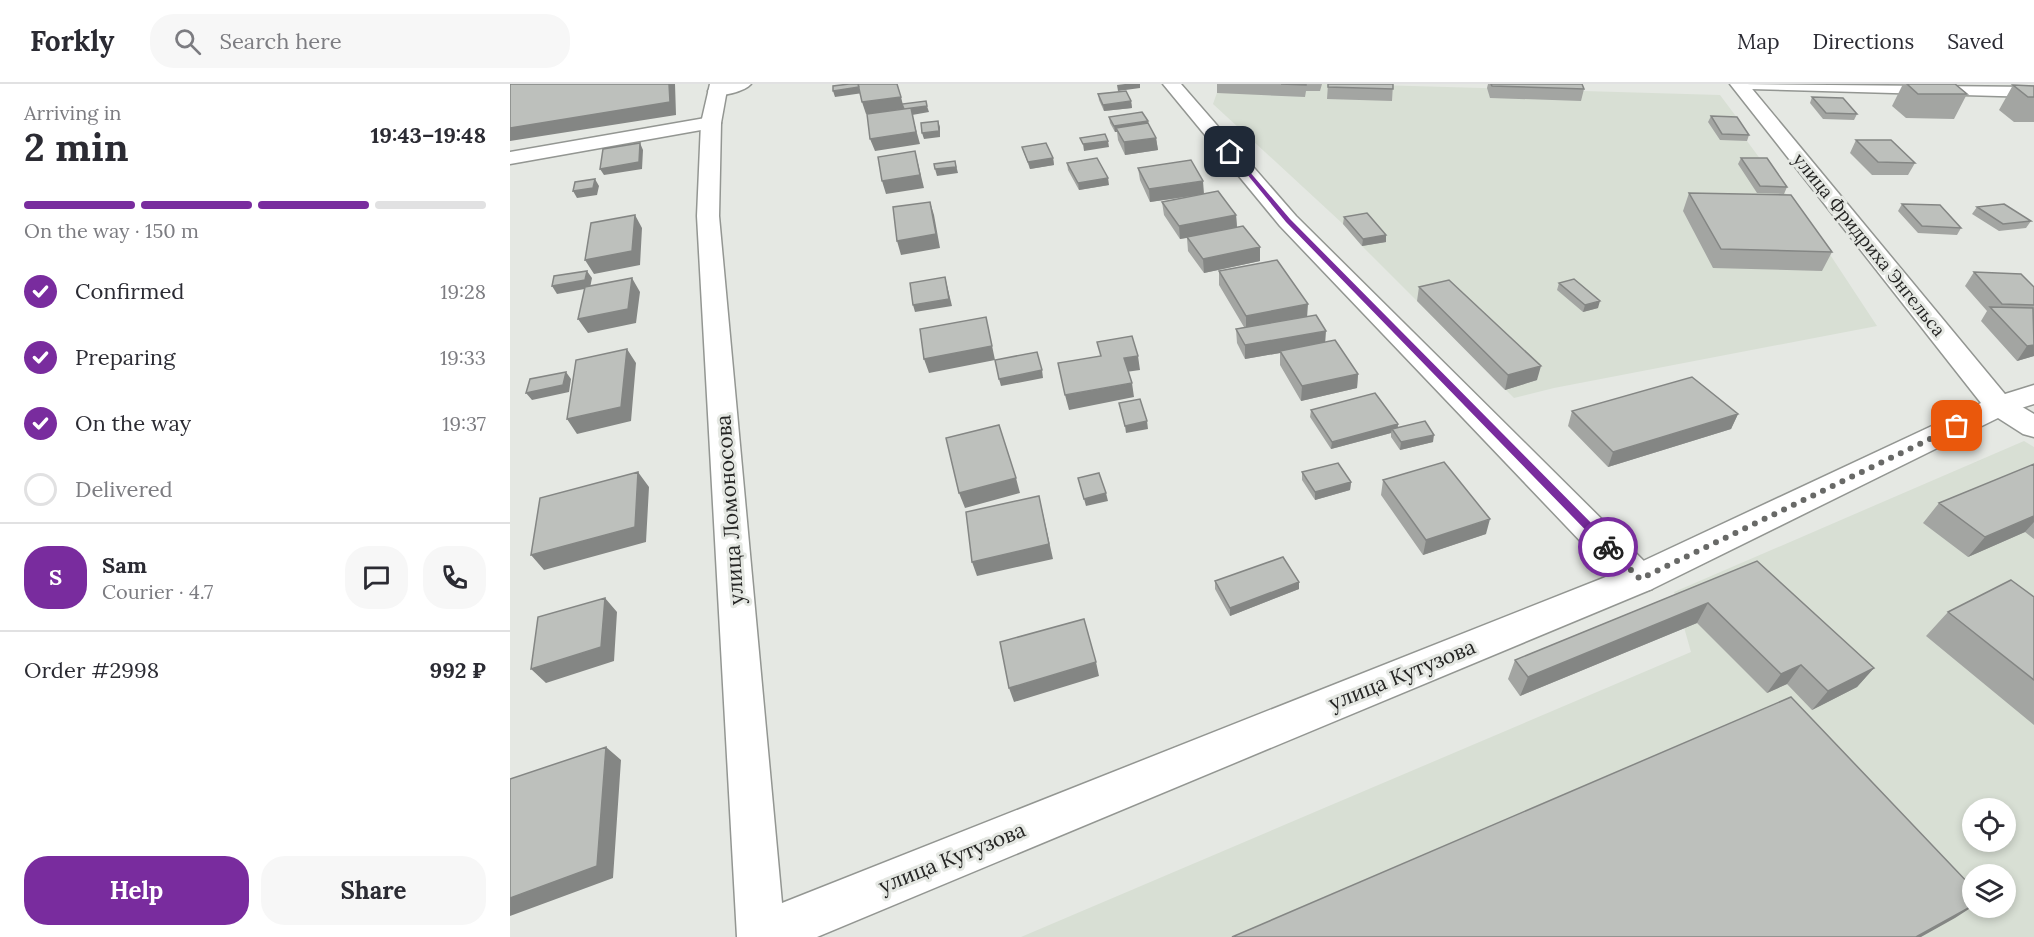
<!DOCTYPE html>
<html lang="en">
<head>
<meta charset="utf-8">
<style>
	:root { --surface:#fff; --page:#f7f7f7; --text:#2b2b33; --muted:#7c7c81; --line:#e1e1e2; --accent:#792c9e }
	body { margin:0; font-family:Lora,serif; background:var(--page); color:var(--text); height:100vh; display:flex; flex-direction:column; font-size:22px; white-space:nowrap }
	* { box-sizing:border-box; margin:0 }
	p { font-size:20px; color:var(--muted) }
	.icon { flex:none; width:33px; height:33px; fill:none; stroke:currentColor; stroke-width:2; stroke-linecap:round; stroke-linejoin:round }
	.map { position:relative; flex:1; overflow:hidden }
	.side { display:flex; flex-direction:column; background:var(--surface); width:510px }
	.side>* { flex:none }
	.buttons { position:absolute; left:1452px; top:714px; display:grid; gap:12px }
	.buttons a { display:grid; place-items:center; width:54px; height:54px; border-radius:50%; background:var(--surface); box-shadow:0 3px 9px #0003; font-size:30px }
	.pin { position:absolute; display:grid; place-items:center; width:51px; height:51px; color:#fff; margin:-26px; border-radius:12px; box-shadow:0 3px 9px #0006 }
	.courier { position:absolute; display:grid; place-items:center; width:60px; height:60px; margin:-30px; border:4px solid #792c9e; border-radius:50%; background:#fff; color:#222; box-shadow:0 2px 8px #0007 }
	.summary em { font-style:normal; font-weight:700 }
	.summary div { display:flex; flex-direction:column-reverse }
	.summary { display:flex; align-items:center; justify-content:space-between; height:102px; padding:0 24px }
	h1 { font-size:39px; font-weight:700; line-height:45px }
	.bar { display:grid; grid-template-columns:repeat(4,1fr); gap:9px 6px; align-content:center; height:72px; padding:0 24px }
	.bar i { height:8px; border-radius:4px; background:var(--line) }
	.bar .selected { background:var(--accent) }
	.bar p { grid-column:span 4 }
	.line { display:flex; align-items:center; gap:15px; padding:0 24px; border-top:2px solid var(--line) }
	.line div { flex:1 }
	.round { display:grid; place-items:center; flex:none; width:63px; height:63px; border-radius:24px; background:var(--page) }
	ol { padding:0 24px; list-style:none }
	li { display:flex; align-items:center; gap:18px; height:66px }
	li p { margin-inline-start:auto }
	li .icon { padding:6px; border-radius:50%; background:var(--accent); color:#fff; stroke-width:4 }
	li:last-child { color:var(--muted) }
	li i { width:33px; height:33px; border:3px solid var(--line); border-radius:50% }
	.primary-button { display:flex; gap:12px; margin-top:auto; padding:12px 24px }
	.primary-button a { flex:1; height:69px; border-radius:24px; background:var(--accent); color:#fff; font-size:24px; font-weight:700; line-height:69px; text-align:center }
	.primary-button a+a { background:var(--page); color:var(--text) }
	header { display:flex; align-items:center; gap:36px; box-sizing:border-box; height:84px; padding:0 30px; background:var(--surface); border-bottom:2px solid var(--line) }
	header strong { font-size:28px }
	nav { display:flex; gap:33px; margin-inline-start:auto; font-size:21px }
	.search { width:420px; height:54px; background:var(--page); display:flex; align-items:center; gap:15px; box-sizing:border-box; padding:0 21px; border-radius:24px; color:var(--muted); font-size:22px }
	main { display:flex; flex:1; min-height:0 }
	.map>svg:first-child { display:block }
	.built { fill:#d8dfd4; fill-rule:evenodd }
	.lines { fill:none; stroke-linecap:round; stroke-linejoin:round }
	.minor-casing { stroke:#939692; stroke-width:3 }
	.secondary-casing { stroke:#939692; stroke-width:3 }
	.minor { fill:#fff; fill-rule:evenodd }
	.secondary { fill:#fff; fill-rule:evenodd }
	.wall { fill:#a3a5a2 }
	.shaded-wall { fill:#848684 }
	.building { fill:#bdc0bc; stroke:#848684; stroke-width:1.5 }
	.route { fill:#792c9e }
	.done { stroke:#686967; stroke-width:6; stroke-dasharray:0 10.8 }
	.labels { text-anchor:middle; stroke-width:6; stroke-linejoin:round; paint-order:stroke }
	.far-street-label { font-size:18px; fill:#252524; stroke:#e5e8e3 }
	.street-label { font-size:21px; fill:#252524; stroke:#e5e8e3 }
</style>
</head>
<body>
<header>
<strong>Forkly</strong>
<div class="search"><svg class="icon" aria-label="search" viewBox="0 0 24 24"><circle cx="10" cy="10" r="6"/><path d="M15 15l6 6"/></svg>Search here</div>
<nav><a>Map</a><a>Directions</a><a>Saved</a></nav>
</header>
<main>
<section class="side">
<div class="summary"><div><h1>2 min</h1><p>Arriving in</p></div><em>19:43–19:48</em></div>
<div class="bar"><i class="selected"></i><i class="selected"></i><i class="selected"></i><i></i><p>On the way · 150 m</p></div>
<ol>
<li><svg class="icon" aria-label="check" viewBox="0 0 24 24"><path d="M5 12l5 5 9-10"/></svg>Confirmed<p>19:28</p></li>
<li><svg class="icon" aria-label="check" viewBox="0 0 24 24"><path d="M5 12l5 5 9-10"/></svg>Preparing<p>19:33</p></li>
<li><svg class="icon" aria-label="check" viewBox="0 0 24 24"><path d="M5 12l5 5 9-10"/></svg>On the way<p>19:37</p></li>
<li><i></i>Delivered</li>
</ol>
<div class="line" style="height:108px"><b class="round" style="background:var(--accent);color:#fff">S</b><div><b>Sam</b><p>Courier · 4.7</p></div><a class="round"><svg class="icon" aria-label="chat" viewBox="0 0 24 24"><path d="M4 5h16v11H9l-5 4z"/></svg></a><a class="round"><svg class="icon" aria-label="phone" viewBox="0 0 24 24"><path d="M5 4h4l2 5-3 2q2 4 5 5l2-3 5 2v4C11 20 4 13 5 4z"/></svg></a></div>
<div class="line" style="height:78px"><div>Order #2998</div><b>992 ₽</b></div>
<div class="primary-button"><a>Help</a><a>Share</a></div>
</section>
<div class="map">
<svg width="1524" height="853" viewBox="0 0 1524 853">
	<rect width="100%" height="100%" fill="#e5e8e3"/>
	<path class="built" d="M710,0h121l379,11 21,28h-6l12,18 78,106 52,79 -323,62 -40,10 -152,-152 -19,-22 -130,-120z
		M1514,357l10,6v490h-1013l670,-285 -17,-60zM1462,724h34v34h-34zM1462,790h34v34h-34z"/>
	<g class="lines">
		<defs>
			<path id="minor" d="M212,0h29c-7,8 -30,13 -40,11l-3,-4 3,-4z
				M653,0h18l115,132 356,353 5,10 -5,10 -13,4 -13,-4 -346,-363z
				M1231,0l293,3v10l-284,-8 -6,-1z
				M201,33l7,2 3,4 -3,4 -208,37v-12z
				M1524,301v19l-35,11 -10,-2 -5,-7 5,-7z"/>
			<path id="secondary" d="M200,0h18l-7,39 -2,93 63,687 844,-334 355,-166 -251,-319h18l261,315 25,15v23l-11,-3 -25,-16 -346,171 -835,348h-80l-40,-721 4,-93z"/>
		</defs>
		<use href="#minor" class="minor-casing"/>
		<use href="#secondary" class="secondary-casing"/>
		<use href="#minor" class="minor"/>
		<use href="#secondary" class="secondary"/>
	</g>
	<path class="wall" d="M707,0h105l-2,7h-14l-1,6 -88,-4z
		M818,0h65l-1,17 -65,-2z
		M978,0h94l2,5 -3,12 -91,-3 -3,-10z
		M1393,0h52l12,10 -13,25 -48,-1 -14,-12z
		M1503,1l21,1v36h-20l-15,-12z
		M588,10l33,7 1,7 -28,3 -5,-11z
		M1302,13l45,17 -3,6 -31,-1 -13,-16z
		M1201,32l38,19 -2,6 -27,-1 -12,-18z
		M599,33l39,4v3l8,14 2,12 -33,5 -7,-15 -1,-8h-2l-5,-9z
		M1346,56l59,23 -7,12h-36l-22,-22z
		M512,63l31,11 1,7 -24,4 -6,-16z
		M1231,74l46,29 -3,7 -27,-1 -19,-29z
		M557,79l42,22 -30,5 -11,-20z
		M628,84l66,26 32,21 1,12 23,34 -56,12 -16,-22 -1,-13 -7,1 -16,-24 -2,-13 38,-7 -50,7 -10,-22z
		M1179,109l143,59 -10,19 -109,-3 -30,-57z
		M1392,120l59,24 -4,7 -39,-2 -20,-22z
		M1467,123l54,14 -5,7 -27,3 -27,-17z
		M834,133l42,18v7l-24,4 -19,-22z
		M709,187l88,45 18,26 33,32 -1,14 -56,13 -21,-36v-12l-35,6 -8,-16 -1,-14 8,-2 -25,-42z
		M1464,188l60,15v69l-17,5 -36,-40 6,-10 -22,-25z
		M1049,199l39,25 -15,4 -26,-22z
		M909,203l118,93 -32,10 -88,-89z
		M801,326l87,14v4l35,14 -33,8 -9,-13v-4l-60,16 -21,-32z
		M1062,327l166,3 -7,15 -123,38 -40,-41z
		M1524,380v75l-9,-7 -57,25 -45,-34 16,-20z
		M792,388l49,10 -1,8 -35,10 -13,-20z
		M873,396l103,54 -63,21 -42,-60z
		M1247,477l117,107 -17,19 -45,23 -25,-26 -20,9 -70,-70 -177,73 -12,-17 7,-19z
		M705,497l84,8 -69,27 -15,-27z
		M1524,513v128l-108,-89 22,-24z"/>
	<path class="shaded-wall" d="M159,0h6l1,31 -166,26v-13z
		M350,0l3,9 -28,4 -2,-6z
		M615,0h15v4l-22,3 -1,-6z
		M391,13l3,12 -38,5 -4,-12z
		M621,17l1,7 -28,3 -1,-6z
		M417,22l2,6 -17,3 8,29 -45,7 -5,-12 34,-30z
		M428,37l2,6v10l-16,2 -2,-6z
		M638,37l1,6 -33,1 1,4h-2l-1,-6z
		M646,54l2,12 -33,5 -1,-13z
		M598,57l1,6 -25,4 -1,-7z
		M130,59l3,7 -1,19 -38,6 -4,-6z
		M405,67l9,37 -38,6 -4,-13z
		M543,74l1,7 -24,4 -2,-7z
		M445,77l3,12 -21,3 -2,-7z
		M598,94l1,7 -30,5 -1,-7z
		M85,95l4,7 -2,9 -20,3 -4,-7z
		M693,97l1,13 -54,8 -1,-13z
		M420,118l4,13 6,33 -39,7 -4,-14z
		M125,131l7,13 -2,37 -46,9 -9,-14z
		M726,131l1,13 -57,11 -1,-13z
		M876,151v7l-24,4 1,-7z
		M750,163v14l-56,12 -1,-14z
		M77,187l5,7 -2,10 -33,6 -5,-8z
		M435,193l7,29 -37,6 -2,-7z
		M122,194l8,14 -4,31 -48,10 -10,-14z
		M1090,217l-2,7 -15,4 2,-7z
		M798,220l-1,14 -61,12v-14z
		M476,233l9,43 -66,13 -5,-14z
		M816,247l-1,14 -45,6v2l-35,6v-14z
		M1524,261v11l-17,5 10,-15z
		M117,265l9,14 -5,58 -54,13 -10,-15z
		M628,272l2,14 -14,2 -2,-14z
		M1031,282l-4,14 -32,10 3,-15z
		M532,286l1,8 -42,8 -2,-7z
		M56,288l5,7 -2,13 -37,8 -6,-7z
		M848,290l-1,14 -56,13 1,-15z
		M622,299l2,14 -65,13 -4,-15z
		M1228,330l-7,15 -123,38 5,-15z
		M637,337l1,8 -22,4 -1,-7z
		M888,340l-1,7 -5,-2 -1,4 -60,16 1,-7z
		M924,351l-1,7 -33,8 1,-8z
		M128,388l11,15 -3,55 -102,28 -13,-15z
		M506,394l4,15 -55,15 -6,-15z
		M841,398l-1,8 -35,10v-8z
		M596,409l2,8 -22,5 -2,-7z
		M529,412l14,63 -76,17 -5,-14z
		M1524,432v6l-9,10 -57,25 17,-20z
		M980,435l-4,15 -63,21 3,-15z
		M789,498v7l-69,27v-8z
		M95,514l12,14 -3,49 -68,22 -15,-14z
		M1198,519l-11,20 -177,73 8,-19z
		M586,578l3,14 -85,26 -5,-14z
		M1291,581l-14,19 -20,9 14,-19z
		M1364,584l-17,19 -45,23 16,-19z
		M96,663l15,13 -8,118 -103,38v-18z
		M1462,822v1l-17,11 -34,19h-5z"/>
	<path class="building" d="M0,0h159l1,18 -160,26z
		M339,0h9l1,3 -26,4v-5z
		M348,0h39l4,13 -39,5z
		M771,0h25v1z
		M818,0h65v5l-65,-2z
		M981,0h91l2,5 -92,-3z
		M1397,0h48l12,10h-49z
		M1503,1l21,1v11h-6z
		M616,7l5,10 -28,4 -5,-11z
		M1302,13l31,1 14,16 -31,-1z
		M416,17l1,5 -23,3 -2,-5z
		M401,24l5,24 -46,7 -3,-25z
		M632,28l6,9 -34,5 -5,-9z
		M1201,32l26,1 12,18 -27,-1z
		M428,37l1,10 -17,2 -1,-10z
		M638,39l8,15 -32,4 -8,-14z
		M595,50l3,7 -25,3 -3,-6z
		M1346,56h35l24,23 -37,-1z
		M130,59l-1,19 -39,7 3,-20z
		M536,59l7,15 -25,4 -6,-15z
		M405,67l5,24 -38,6 -4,-24z
		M587,74l11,20 -30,5 -11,-20z
		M1231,74h26l20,29 -27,-1z
		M681,76l12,21 -54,8 -11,-21z
		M445,77l1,6 -21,2 -1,-5z
		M85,95l-2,9 -20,3 2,-9z
		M708,107l18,24 -57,11 -17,-24z
		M1179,109l102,2 41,57 -111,-3z
		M420,118l6,32 -39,7 -4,-34z
		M1392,120l38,1 21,23 -39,-2z
		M1494,120l27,17 -28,3 -26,-17z
		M857,129l19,22 -23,4 -19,-22z
		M125,131l-3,36 -47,9 6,-37z
		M733,142l17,21 -57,12 -16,-22z
		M767,176l31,44 -62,12 -27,-45z
		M77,187l-2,9 -33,6 2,-10z
		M1464,188l47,2 13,13v18l-32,-1z
		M435,193l4,22 -36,6 -3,-22z
		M122,194l-4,31 -50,10 7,-32z
		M1064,195l26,22 -15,4 -26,-22z
		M939,196l92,86 -33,9 -89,-88z
		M1480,223l43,1 1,37 -7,1z
		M806,231l10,16 -81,14 -9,-16z
		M476,233l6,29 -68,13 -4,-30z
		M622,252l6,20 -14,2 8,25 -67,12 -7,-32 43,-7 -4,-14z
		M825,256l23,34 -56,12 -22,-35z
		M117,265l-6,58 -54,12 9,-59z
		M527,268l5,18 -43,9 -4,-19z
		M56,288l-3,13 -37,8 4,-14z
		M1182,293l46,37 -125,38 -41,-41z
		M865,309l23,31 -66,18 -21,-32z
		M630,315l7,22 -22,5 -6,-23z
		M915,337l9,14 -33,7 -9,-13z
		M489,341l17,53 -57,15 -13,-55z
		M934,378l46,57 -64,21 -43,-60z
		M828,379l13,19 -36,10 -13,-20z
		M1524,380v52l-49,21 -46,-34z
		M128,388l-3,55 -104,28 9,-57z
		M589,389l7,20 -22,6 -6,-21z
		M529,412l10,48 -77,18 -6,-50z
		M773,473l16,25 -69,26 -15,-27z
		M1247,477l117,107 -46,23 -27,-26 -20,9 -73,-71 -180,74 -13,-17z
		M1501,496l23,17v83l-86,-68z
		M95,514l-4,49 -70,22 7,-52z
		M574,535l12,43 -87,26 -9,-46z
		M1281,613l181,190v19l-56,31h-684z
		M96,663l-9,119 -87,32v-119z"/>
	<path class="route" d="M718,67h4l58,68 322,325v6h-7l-319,-328z"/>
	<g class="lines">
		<path class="done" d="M1098,463l32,32 317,-153"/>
	</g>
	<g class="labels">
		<g class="far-street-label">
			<text transform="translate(1359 161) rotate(51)" y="6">улица Фридриха Энгельса</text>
		</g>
		<g class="street-label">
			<text transform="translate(220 426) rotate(-94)" y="7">улица Ломоносова</text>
			<text transform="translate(892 591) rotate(-22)" y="7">улица Кутузова</text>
			<text transform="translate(442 774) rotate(-22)" y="7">улица Кутузова</text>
		</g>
	</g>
</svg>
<div class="buttons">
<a><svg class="icon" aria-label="locate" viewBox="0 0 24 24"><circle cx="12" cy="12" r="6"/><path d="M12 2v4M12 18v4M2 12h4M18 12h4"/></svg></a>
<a><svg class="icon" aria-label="layers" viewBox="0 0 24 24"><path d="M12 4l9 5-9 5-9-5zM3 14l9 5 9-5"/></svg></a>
</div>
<div class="pin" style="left:1447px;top:342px;background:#ea580c"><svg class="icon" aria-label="bag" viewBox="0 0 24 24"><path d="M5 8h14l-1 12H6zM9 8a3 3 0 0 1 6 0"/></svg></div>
<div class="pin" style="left:720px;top:68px;background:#1f2937"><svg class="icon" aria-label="home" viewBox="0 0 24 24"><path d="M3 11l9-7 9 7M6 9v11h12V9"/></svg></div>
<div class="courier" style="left:1098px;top:463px"><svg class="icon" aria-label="bike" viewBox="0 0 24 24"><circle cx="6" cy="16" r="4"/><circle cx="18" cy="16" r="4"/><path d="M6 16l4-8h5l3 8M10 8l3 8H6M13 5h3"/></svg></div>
</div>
</main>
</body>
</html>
